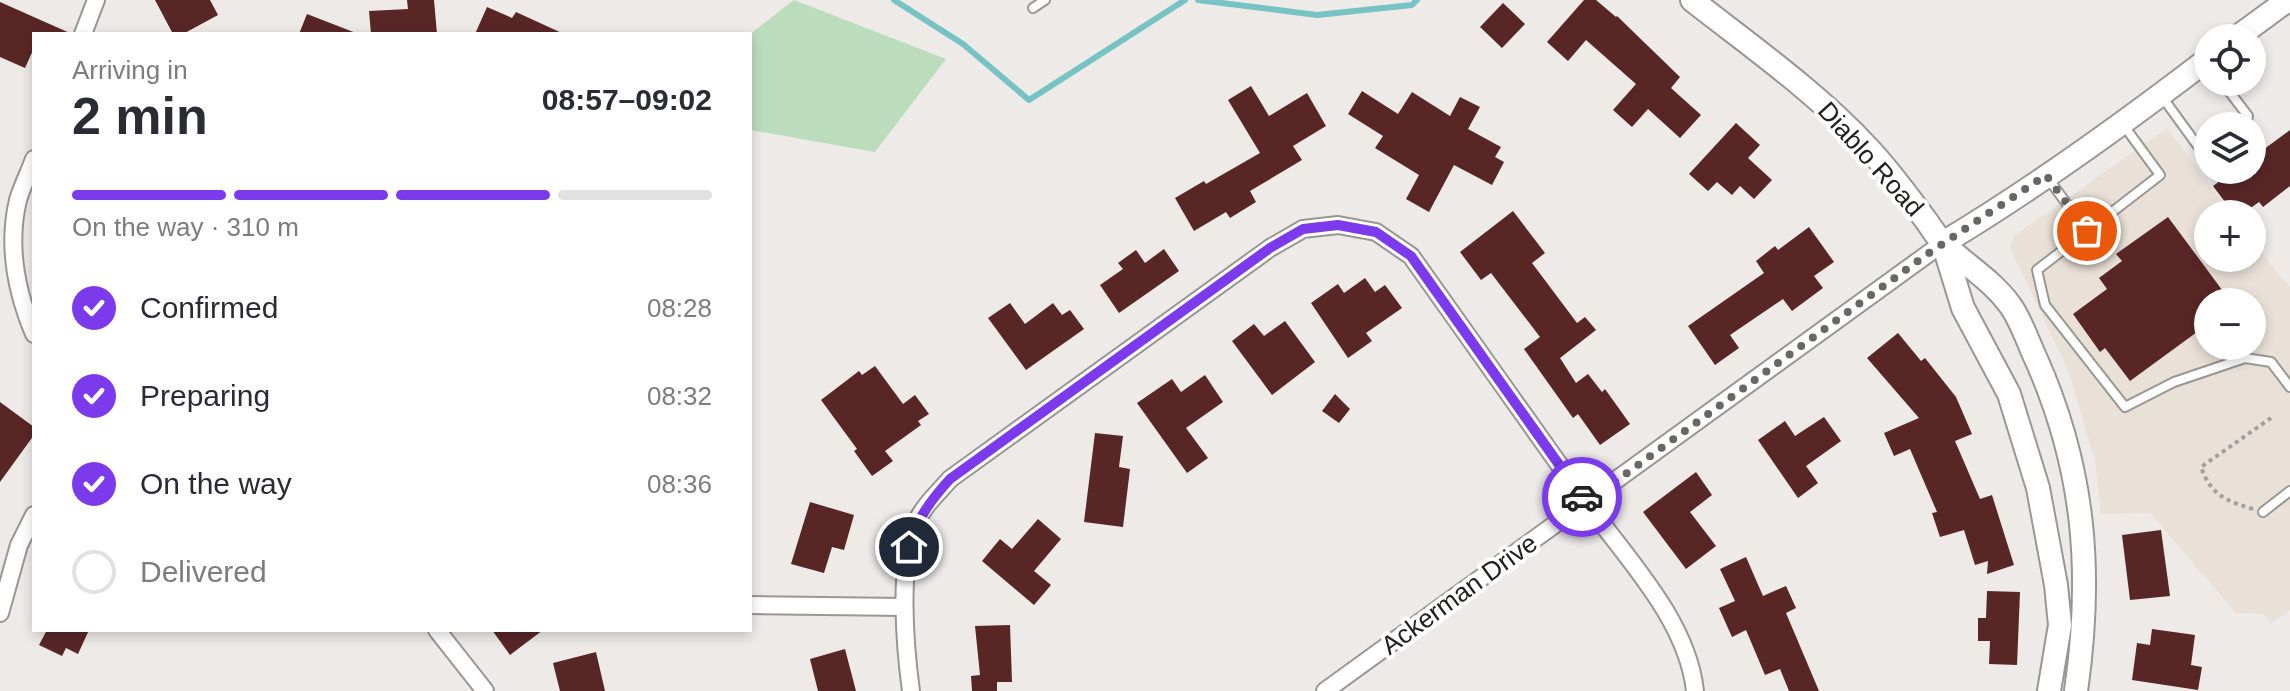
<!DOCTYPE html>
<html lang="en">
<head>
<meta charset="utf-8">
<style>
	:root { --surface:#fff; --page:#f2f2f3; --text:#2b2b33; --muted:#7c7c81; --line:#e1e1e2; --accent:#7c3aed }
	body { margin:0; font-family:Arial,sans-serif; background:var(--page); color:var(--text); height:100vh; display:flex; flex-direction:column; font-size:30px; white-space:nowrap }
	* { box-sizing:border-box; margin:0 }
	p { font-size:26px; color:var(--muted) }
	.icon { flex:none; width:44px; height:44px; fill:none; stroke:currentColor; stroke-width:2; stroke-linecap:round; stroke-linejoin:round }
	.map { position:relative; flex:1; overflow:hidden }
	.panel { position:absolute; left:32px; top:32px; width:720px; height:600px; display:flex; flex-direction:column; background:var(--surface); border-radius:0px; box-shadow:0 4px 12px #0003 }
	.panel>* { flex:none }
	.tools { position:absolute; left:2194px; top:24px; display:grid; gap:16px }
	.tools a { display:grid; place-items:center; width:72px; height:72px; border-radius:50%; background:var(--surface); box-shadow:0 4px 12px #0003; font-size:40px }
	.pin { position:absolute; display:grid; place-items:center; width:68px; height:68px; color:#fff; margin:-34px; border:4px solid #fff; border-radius:50%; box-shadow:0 2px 8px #0007 }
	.courier { position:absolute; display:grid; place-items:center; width:80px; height:80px; margin:-40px; border:6px solid #7c3aed; border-radius:50%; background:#fff; color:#222; box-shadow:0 2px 10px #0007 }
	.head em { font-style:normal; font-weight:700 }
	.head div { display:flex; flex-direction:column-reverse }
	.head { display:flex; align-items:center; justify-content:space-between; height:136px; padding:0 40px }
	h1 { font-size:52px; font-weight:700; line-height:60px }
	.bar { display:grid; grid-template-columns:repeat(4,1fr); gap:12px 8px; align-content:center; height:96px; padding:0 40px }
	.bar i { height:10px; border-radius:6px; background:var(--line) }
	.bar .on { background:var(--accent) }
	.bar p { grid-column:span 4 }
	ol { padding:0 40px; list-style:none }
	li { display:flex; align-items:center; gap:24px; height:88px }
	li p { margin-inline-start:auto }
	li .icon { padding:8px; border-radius:50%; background:var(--accent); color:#fff; stroke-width:4 }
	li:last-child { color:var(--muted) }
	li i { width:44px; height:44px; border:4px solid var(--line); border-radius:50% }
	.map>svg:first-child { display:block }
	.built { fill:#e9e1d8; fill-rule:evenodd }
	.green { fill:#bcddbc }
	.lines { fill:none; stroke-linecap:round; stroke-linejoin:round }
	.stream { stroke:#77c3c3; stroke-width:6 }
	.building { fill:#592626 }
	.lane-casing { stroke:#999794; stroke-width:12 }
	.street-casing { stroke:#999794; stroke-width:20 }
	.secondary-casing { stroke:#999794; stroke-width:26 }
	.path { stroke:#a2a09e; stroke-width:4; stroke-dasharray:4 4; stroke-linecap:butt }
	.lane { stroke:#fff; stroke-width:8 }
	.street { stroke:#fff; stroke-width:16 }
	.secondary { stroke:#fff; stroke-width:22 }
	.done { stroke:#696766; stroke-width:8; stroke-dasharray:0 14.4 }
	.route { stroke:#7c3aed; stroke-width:10 }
	.labels { text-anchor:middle; stroke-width:8; stroke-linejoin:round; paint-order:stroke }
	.street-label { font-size:26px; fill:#222120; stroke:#fff }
</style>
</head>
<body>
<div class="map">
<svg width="2290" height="691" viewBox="0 0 2290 691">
	<rect width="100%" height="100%" fill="#edeae8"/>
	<path class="built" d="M2167,128l64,86h-23v44h44v-16l38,45v323l-20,14 -6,-10 -28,-1 -86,-100 -49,1 -6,-53 -27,-91 -58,-122 4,-12zM2208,302h44v44h-44z"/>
	<path class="green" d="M794,0l152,59 -71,93 -125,-22v-96z"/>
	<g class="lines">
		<path class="stream" d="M894,0l69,44 66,56 156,-100
			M1198,0l119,15 95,-10 5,-5"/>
	</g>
	<path class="building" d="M155,0h55l8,15 -35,19h-10z
		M407,0h27l3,34h-66l-2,-23 39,-2z
		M1584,0h12l20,17 1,-1 63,61 -9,11 30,27 -21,23 -32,-29 -16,18 -19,-17 23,-26 -50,-44 -18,21 -21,-19z
		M0,2l72,32h-38v14l-9,20 -25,-11z
		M1503,3l22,21 -23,24 -22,-21z
		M487,7l25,11 4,-6 48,22h-89z
		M307,14l49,19v1h-57z
		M1251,86l18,30 38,-23 19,33 -33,20 9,14 -52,31 6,11 -26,16 -4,-6 -32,19 -19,-33 29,-17 2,3 54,-31 -32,-53z
		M1362,91l36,23 14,-22 38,24 10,-19 20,10 -12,22 33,18 -6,10 9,5 -12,23 -38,-20 -25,47 -23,-13 13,-24 -44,-27 8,-12 -35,-22z
		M1736,123l24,22 -12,13 24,22 -18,19 -14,-13 -8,9 -15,-13 -9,9 -19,-17z
		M2290,130v56l-27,21 -4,-5 -17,12h-8l-21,-28 22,-16h17v-12z
		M1513,211l32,42 -13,10 45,60 8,-6 11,13 -36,28 16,25 12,-9 14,18 3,-3 25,35 -30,21 -22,-31 -5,4 -49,-69 16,-12 -49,-64 -10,7 -21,-28z
		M2168,217l63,85h-23v22l-78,57 -25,-33 -5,4 -27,-38 34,-25 -8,-11 23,-17 -6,-7z
		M1809,227l25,35 -20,14 9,12 -31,23 -9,-12 -53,36 9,13 -24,17 -27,-39 76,-53 -8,-12 19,-15 3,4z
		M1164,249l15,22 -60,42 -19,-28 23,-16 -5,-6 18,-13 9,13z
		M1365,278l10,14 10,-7 17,23 -36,25 6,8 -24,17 -37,-55 27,-19 6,9z
		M1010,303l15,21 28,-21 9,12 8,-5 14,19 -58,41 -38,-52z
		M1285,321l30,41 -43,33 -40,-54 22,-17 10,12z
		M1898,333l23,28 4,-3 31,39 16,37 -17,7 25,58 12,-4 22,70 -27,9 1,-13 -13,4 -11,-35 -24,7 -8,-24 5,-1 -27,-63 -16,7 -10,-23 35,-15 -52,-60z
		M875,366l28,38 12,-9 14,19 -11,7 3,4 -36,26 8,10 -21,15 -18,-25 3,-2 -36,-49 38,-29 3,4z
		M1205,375l18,27 -37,26 22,30 -21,15 -50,-70 35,-24 9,13z
		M1335,394l15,15 -11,14 -17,-12z
		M0,402l34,25v8l-34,47z
		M1824,417l17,24 -35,25 12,17 -20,15 -40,-58 27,-19 10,15z
		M1095,433l28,3 -4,31 11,2 -7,58 -39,-5z
		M1696,472l16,23 -22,17 26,34 -30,23 -43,-57z
		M810,502l44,13 -10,35 -12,-3 -8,26 -33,-9z
		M1038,519l23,20 -27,32 17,14 -17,20 -52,-44 18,-22 12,10z
		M2161,530l9,66 -40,4 -8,-65z
		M1746,557l17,39 23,-10 10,22 -10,5 33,78h-30l-9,-22 -15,6 -19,-45 -14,7 -13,-29 16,-7 -15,-32z
		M1987,591l33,1 -3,73 -28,-1 1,-23h-12v-23h8z
		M1010,625l2,57h-15v9h-25l-1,-15 9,-1 -5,-49z
		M2152,629l43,6 -4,30 11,2 -4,23 -66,-10 5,-37 13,2z
		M47,630h42l-11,24 -12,-6 -4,8 -23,-11z
		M492,630h51l-33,25z
		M845,649l11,42h-38l-8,-32z
		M596,652l9,39h-45l-7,-28z"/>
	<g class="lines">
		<defs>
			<path id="lane" d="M1033,8l12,-8
				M2222,82l26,34 -1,5 -8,5
				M2163,98l37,51 8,-2
				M2122,123l38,52 -123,95 8,35 80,102 49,-25 71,-24 26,4 19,25
				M2047,177l40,54
				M2263,512l27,-21"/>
			<path id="street" d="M83,34l13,-34
				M34,159c-5,14 -12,27 -16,41 -11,46 -2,91 16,134
				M750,605l154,2
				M0,613l19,-68 15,-30
				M437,630l48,61
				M911,691c-6,-44 -13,-126 5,-168 7,-17 22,-30 34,-44l320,-231 33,-19 35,-4 38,7 35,24c56,79 113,159 169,238 41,59 107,123 115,197
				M1325,691l618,-448"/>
			<path id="secondary" d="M1692,0c60,47 124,92 176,148 21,22 39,47 57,71 6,8 11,17 18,24 22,22 48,36 67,62 11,15 18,37 26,54 49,110 57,214 40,332
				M2236,38l52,-38
				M1943,243l20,65 46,86 29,94 18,97 4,40 -11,66
				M1943,243c92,-55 180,-119 265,-184"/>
		</defs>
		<use href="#lane" class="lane-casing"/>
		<use href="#street" class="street-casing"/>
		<use href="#secondary" class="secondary-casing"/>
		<path class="path" d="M2253,509c-27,-8 -42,-14 -52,-42l70,-49"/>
		<use href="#lane" class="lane"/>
		<use href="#street" class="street"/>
		<use href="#secondary" class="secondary"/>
	</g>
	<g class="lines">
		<path class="done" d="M1582,497l4,6 340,-248 120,-80 41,56"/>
		<path class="route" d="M909,547c8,-28 21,-46 41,-68l320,-231 33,-19 35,-4 38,7 35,24 171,241"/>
	</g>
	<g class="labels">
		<g class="street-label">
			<text transform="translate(1871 159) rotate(48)" y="9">Diablo Road</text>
			<text transform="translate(1459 594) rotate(-36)" y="9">Ackerman Drive</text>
		</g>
	</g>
</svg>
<div class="tools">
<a><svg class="icon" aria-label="locate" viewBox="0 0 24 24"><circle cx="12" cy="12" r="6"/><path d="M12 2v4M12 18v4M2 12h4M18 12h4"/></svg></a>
<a><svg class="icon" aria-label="layers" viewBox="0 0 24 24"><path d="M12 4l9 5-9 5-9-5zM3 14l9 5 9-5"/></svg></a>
<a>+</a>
<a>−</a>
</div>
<div class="pin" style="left:2087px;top:231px;background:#ea580c"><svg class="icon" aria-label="bag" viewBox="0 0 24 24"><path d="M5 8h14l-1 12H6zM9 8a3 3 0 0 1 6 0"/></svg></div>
<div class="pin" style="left:909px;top:547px;background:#1f2937"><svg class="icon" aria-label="home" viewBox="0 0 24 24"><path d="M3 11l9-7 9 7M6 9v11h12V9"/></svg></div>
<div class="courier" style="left:1582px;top:497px"><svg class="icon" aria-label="car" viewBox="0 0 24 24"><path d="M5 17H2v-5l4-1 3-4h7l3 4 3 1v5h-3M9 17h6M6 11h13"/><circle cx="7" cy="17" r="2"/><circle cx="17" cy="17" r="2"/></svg></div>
<section class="panel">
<div class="head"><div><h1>2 min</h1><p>Arriving in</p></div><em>08:57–09:02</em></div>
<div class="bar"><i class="on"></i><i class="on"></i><i class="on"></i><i></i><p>On the way · 310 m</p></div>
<ol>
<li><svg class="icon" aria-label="check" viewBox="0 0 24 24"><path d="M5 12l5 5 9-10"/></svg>Confirmed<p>08:28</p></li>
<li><svg class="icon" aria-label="check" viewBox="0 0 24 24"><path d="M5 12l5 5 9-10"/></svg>Preparing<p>08:32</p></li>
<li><svg class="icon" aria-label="check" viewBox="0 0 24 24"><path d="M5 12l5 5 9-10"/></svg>On the way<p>08:36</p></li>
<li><i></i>Delivered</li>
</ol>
</section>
</div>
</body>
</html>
